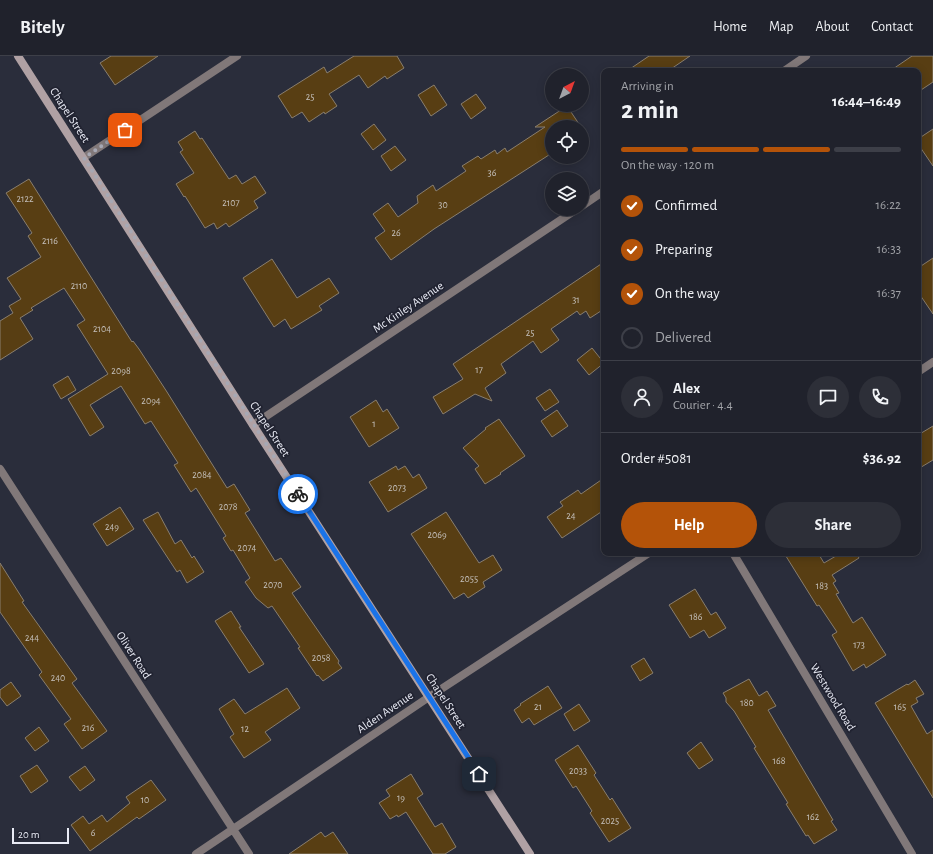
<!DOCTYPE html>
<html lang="en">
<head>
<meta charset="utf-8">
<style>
	:root { --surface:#20222c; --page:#2d2f38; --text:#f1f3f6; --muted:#a2a4a9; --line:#3d3f48; --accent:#b45309 }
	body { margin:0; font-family:"Alegreya Sans",sans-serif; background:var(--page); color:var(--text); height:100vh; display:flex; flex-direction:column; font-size:15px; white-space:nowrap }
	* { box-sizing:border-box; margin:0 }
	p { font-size:13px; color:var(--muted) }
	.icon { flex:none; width:22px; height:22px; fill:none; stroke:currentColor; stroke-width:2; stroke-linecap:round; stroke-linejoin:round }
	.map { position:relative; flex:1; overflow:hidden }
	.drawer { position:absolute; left:601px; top:12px; width:320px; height:488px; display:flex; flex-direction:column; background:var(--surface); border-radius:8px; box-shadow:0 2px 10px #0003,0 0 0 1px var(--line) }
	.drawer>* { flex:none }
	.needle { width:26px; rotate:41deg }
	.controls { position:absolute; left:545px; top:12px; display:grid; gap:8px }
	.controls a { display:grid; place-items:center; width:44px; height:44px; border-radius:50%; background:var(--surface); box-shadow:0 2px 10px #0003,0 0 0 1px var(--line); font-size:20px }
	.scale { position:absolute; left:12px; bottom:10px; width:57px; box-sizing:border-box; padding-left:4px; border:2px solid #e9ebf5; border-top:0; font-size:11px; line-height:14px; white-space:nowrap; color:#e9ebf5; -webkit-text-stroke:3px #212331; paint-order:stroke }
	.pin { position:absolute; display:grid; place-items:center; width:34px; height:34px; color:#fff; margin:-17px; border-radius:8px; box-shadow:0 2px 6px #0006 }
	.courier { position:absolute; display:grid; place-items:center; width:40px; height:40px; margin:-20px; border:3px solid #1a73e8; border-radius:50%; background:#fff; color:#222; box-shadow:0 1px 5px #0007 }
	.summary em { font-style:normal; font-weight:700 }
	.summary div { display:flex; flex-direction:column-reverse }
	.summary { display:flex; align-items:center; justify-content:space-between; height:68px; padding:0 20px }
	h1 { font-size:26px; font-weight:700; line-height:30px }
	.bar { display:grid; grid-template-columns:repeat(4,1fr); gap:6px 4px; align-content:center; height:48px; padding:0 20px }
	.bar i { height:5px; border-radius:3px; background:var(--line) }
	.bar .active { background:var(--accent) }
	.bar p { grid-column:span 4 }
	.line { display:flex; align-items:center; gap:10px; padding:0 20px; border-top:1px solid var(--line) }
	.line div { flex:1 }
	.round { display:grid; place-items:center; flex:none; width:42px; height:42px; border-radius:21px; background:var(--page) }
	ol { padding:0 20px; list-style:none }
	li { display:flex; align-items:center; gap:12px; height:44px }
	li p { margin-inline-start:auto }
	li .icon { padding:4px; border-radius:50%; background:var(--accent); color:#fff; stroke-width:4 }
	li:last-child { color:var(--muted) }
	li i { width:22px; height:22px; border:2px solid var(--line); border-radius:50% }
	.action { display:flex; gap:8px; margin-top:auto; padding:8px 20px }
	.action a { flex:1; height:46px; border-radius:24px; background:var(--accent); color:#fff; font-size:16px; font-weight:700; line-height:46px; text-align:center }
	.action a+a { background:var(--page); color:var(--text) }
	header { display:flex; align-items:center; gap:24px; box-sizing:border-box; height:56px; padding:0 20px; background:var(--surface); border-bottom:1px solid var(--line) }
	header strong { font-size:19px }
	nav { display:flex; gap:22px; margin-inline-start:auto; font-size:14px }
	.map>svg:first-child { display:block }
	.building { fill:#583e13; stroke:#897e6e }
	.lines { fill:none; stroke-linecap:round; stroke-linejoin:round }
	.street { stroke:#817879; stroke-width:8 }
	.secondary { stroke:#b0a1a4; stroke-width:8 }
	.done { stroke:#a6a8b4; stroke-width:4; stroke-dasharray:0 7.2 }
	.route { stroke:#1a73e8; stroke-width:5 }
	.labels { text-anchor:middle; stroke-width:3.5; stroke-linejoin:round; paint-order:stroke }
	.number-label { font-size:10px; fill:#c5c0bc }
	.street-label { font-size:12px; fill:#e9ebf5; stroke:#212331 }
</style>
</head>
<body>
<header>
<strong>Bitely</strong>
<nav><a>Home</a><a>Map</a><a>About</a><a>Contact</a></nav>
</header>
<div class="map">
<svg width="933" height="798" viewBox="0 0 933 798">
	<rect width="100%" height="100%" fill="#2a2d3b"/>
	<path class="building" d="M111,0h47l-43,29 -15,-22z
		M354,0h43l7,12 -17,11 -2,-3 -17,12 -9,-13 -30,19 8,12 -12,8 -1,-2 -15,10 -7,-10 -10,6 -14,-22 46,-29 3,6z
		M649,0h41l-22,15h-41z
		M912,0h21v26l-15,10v-21h-28z
		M434,29l13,20 -16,11 -13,-21z
		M476,38l10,14 -15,11 -10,-15z
		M567,50l14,21h-29v26l-118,76 -43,31 -16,-22 10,-7 -12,-17 15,-11 10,14 20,-14 -1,-7 16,-11 3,6 30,-20 -4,-5 16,-10 3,3 14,-9 2,4 8,-6 2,4 38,-25h-10z
		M374,68l12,16 -13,10 -12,-16z
		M933,73v37l-15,-22v-5z
		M195,75l5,8 2,-1 27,41 7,-4 6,9 13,-8 11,17 -12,8 4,7 -29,19 -3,-4 -9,6 -3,-6 -9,5 -20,-32 -1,1 -8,-13 18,-11 -14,-21 3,-2 -5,-8z
		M395,90l11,14 -15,11 -10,-15z
		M29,123l103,163 1,-1 6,8 28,43 60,96 7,-4 16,26 -5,3 30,48 6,-3 20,29 -9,6 47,68 -1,2 4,5 -19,13 -5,-6 -1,1 -19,-28 2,-1 -28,-41 -4,2 -12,-10 -11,-16 5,-4 -17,-28 -2,1 -8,-13 3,-2 -30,-48 -5,4 -17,-27 4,-2 -27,-42 -6,3 -24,-38 -31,19 14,22 -14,9 -22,-37 40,-25 -31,-49 8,-5 -21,-32 -33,20 2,2 -13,8 13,21 -33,21v-39l13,-8 -4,-7 12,-7 -14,-21 34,-21 -13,-21 4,-3 -26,-40z
		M933,202v56l-15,-22v-24z
		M272,203l25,39 32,-20 10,15 -20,13 3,4 -31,19 -6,-10 -11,8 -31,-49z
		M604,206v47l-14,9 -4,-7 -6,4 -3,-4 -26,18 8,11 -18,13 -8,-12 -32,23 5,9 -21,15 7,13 -17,-7 -32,20 -10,-17 30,-18 -10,-15z
		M592,292l12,15 -15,12 -12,-15z
		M68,320l8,14 -15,9 -8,-14z
		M550,333l9,13 -14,9 -9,-13z
		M376,344l7,12 4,-3 12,19 -30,19 -19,-30z
		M557,354l11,16 -16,11 -11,-16z
		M499,363l26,37 -25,17 1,1 -16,10 -10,-15 4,-3 -16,-18 23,-19 -1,-1z
		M933,370v34l-15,9v-34z
		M396,410l2,4 7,-4 8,12 6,-4 8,14 -39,24 -19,-30z
		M604,422v32l-42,28 -15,-21 16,-11 -3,-4 18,-12 3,4z
		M120,451l14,22 -27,17 -14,-22z
		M158,456l17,32 6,-4 11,18 2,-2 10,16 -17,11 -7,-13 -3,2 -34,-52z
		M446,456l33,51 14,-8 9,15 -19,12 2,5 -17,11 -4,-5 -10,6 -43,-65z
		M784,497h34l6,10 17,-10h15l3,5 -27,17 4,6 -3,2 6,10 -3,1 17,29 9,-6 24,38 -20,13 -2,-4 -11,7 -21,-36 5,-3 -18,-27 -2,1z
		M0,507l24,38 -2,1 55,77 -5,4 35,48 -25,18 -18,-25 7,-5 -32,-44 3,-3 -42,-60z
		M695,533l16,26 5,-3 10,16 -17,10 -5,-8 -14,8 -21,-33z
		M231,555l10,16h-2l25,37 -15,9 -34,-52z
		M644,602l9,15 -13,8 -9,-15z
		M749,623l10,17 8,-5 9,15 -8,4 65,110 -2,1 6,9 -23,14 -6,-9 -2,1 -20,-32 2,-1 -34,-55 2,-1 -22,-36 -8,-9v-4l-3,-5z
		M915,624l9,14 -8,4 2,4 -7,4 16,28 6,-4v68l-58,-95 32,-19 1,1z
		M11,626l10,14 -14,10 -7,-9v-7z
		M548,630l14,22 -28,17 -5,-7 -7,5 -8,-13 7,-5 -1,-1z
		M287,632l13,20 -35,24 6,8 -27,18 -14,-21 4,-3 -15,-25 15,-10 11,15z
		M579,648l11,17 -16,10 -10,-17z
		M39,671l10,14 -14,10 -10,-13z
		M701,686l12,18 -14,9 -12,-16z
		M578,689l18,28 -2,2 16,25 2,-2 19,30 -22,14 -19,-29 2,-2 -16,-25 -3,2 -18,-28z
		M37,709l11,16 -17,12 -11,-17z
		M85,710l10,14 -15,11 -11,-14z
		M411,718l12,20 -6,4 18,29 7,-4 14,24 -11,7h-12l-27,-42 -8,5 -1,-2 -7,4 -11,-16 11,-7 -4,-6z
		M151,724l15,20 -27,19 -2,-2 -47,34 -19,-26 12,-9 6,8 13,-9 5,7 23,-19 -4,-6z
		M321,776l4,5 8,-5 15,22h-59z"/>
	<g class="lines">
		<path class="street" d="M784,15l22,-15
			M83,102l154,-102
			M582,150l22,-15
			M918,316l15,-10
			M253,369l324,-216
			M0,413l249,385
			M733,497l179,301
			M196,798l233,-157 220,-144"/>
		<path class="secondary" d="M18,0l235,369 277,429"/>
	</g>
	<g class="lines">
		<path class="done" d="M125,74l-41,28 214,336"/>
		<path class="route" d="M298,438l181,280"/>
	</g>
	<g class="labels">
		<g class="number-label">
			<text x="310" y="44">25</text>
			<text x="492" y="120">36</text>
			<text x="25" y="146">2122</text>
			<text x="231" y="150">2107</text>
			<text x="443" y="152">30</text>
			<text x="396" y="180">26</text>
			<text x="50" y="188">2116</text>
			<text x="79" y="233">2110</text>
			<text x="576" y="247">31</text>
			<text x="102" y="276">2104</text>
			<text x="530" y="280">25</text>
			<text x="479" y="317">17</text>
			<text x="121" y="318">2098</text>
			<text x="151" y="348">2094</text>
			<text x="374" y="371">1</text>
			<text x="202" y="422">2084</text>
			<text x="397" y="435">2073</text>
			<text x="228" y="454">2078</text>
			<text x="571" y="463">24</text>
			<text x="112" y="474">249</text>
			<text x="437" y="482">2069</text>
			<text x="247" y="495">2074</text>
			<text x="469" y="526">2055</text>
			<text x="273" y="532">2070</text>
			<text x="822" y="533">183</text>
			<text x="696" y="564">186</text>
			<text x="32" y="585">244</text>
			<text x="859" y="592">173</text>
			<text x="321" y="605">2058</text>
			<text x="58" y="625">240</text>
			<text x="747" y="650">180</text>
			<text x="538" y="654">21</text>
			<text x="900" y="654">165</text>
			<text x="88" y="675">216</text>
			<text x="245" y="676">12</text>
			<text x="779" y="708">168</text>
			<text x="578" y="718">2033</text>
			<text x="401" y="745">19</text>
			<text x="145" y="747">10</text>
			<text x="813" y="764">162</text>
			<text x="610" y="768">2025</text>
			<text x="93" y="780">6</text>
		</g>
		<g class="street-label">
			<text transform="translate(70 59) rotate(57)" y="4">Chapel Street</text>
			<text transform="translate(408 251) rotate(-34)" y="4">Mc Kinley Avenue</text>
			<text transform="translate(270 373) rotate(57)" y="4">Chapel Street</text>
			<text transform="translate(134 599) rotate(57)" y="4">Oliver Road</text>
			<text transform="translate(833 641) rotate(59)" y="4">Westwood Road</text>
			<text transform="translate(446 645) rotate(57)" y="4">Chapel Street</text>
			<text transform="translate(385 656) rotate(-34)" y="4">Alden Avenue</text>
		</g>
	</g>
</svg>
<div class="controls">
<a><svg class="needle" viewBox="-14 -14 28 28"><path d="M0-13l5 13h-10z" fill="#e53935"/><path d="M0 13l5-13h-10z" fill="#a2a4a9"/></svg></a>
<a><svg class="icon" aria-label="locate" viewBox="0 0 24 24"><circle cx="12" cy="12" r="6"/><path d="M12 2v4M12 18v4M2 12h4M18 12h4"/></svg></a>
<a><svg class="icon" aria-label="layers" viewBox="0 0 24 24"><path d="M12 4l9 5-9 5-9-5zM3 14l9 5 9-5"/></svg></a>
</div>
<div class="scale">20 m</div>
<div class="pin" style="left:125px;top:74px;background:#ea580c"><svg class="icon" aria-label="bag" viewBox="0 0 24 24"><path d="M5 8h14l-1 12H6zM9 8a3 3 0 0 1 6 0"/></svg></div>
<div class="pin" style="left:479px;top:718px;background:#1f2937"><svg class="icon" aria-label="home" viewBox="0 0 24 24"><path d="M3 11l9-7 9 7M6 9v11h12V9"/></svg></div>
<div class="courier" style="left:298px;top:438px"><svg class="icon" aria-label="bike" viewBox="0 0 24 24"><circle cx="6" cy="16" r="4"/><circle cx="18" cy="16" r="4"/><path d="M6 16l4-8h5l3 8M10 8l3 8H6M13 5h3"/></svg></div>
<section class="drawer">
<div class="summary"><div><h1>2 min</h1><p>Arriving in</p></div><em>16:44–16:49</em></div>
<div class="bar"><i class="active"></i><i class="active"></i><i class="active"></i><i></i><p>On the way · 120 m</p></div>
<ol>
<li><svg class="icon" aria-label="check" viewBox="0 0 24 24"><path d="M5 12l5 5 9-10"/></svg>Confirmed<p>16:22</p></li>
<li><svg class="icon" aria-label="check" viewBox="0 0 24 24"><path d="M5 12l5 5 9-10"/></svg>Preparing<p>16:33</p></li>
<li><svg class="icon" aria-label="check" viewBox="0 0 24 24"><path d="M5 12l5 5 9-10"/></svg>On the way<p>16:37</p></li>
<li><i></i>Delivered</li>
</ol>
<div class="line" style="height:72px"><a class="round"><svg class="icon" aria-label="person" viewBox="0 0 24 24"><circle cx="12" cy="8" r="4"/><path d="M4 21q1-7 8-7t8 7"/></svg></a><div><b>Alex</b><p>Courier · 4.4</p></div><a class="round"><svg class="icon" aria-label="chat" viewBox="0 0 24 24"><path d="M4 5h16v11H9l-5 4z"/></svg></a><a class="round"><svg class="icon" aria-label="phone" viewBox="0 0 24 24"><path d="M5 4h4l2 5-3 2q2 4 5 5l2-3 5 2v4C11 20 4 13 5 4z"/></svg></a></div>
<div class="line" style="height:52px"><div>Order #5081</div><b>$36.92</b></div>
<div class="action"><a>Help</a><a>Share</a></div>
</section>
</div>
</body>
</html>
